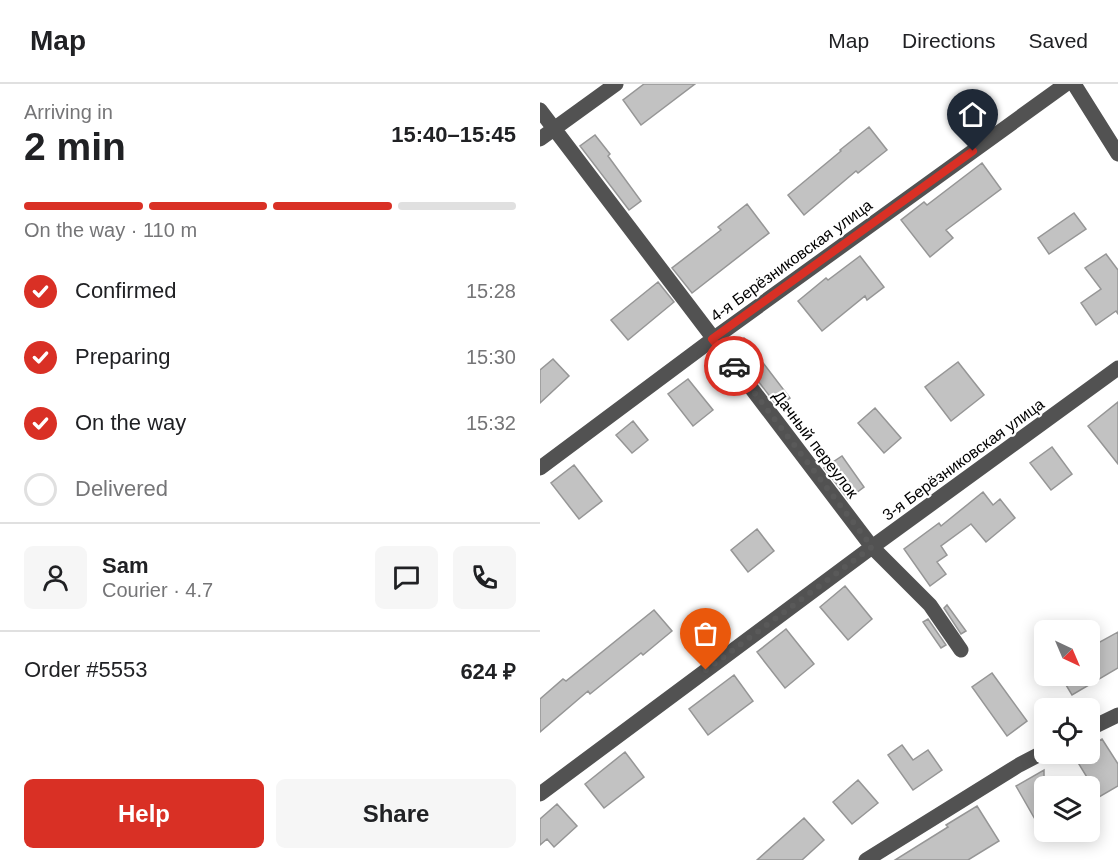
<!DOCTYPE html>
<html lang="en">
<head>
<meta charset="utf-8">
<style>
	:root { --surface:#fff; --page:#f6f6f6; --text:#202124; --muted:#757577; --line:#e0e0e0; --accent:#d93025 }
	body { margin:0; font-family:Arial,sans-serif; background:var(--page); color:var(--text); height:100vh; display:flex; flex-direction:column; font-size:22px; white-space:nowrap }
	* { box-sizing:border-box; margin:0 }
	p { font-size:20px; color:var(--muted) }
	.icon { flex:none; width:33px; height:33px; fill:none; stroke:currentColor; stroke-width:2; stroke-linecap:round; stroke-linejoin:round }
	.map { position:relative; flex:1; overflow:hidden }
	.side { display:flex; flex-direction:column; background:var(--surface); width:540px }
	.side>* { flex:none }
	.needle { width:39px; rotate:136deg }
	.buttons { position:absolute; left:494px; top:536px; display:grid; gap:12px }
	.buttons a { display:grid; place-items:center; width:66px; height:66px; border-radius:9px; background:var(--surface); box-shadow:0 3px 15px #0003; font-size:30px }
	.pin { position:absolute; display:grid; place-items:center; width:51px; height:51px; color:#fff; margin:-62px -26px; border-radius:50% 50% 50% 0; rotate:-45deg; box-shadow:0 0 6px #0007 }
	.pin .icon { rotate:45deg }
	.courier { position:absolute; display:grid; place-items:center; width:60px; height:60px; margin:-30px; border:4px solid #d93025; border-radius:50%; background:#fff; color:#222; box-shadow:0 2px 8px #0007 }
	.headline em { font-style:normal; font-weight:700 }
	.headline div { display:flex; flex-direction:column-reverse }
	.headline { display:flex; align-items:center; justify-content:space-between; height:102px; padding:0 24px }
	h1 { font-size:39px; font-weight:700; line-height:45px }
	.bar { display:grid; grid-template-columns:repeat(4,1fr); gap:9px 6px; align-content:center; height:72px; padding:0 24px }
	.bar i { height:8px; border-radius:4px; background:var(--line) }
	.bar .active { background:var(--accent) }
	.bar p { grid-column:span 4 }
	.line { display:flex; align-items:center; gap:15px; padding:0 24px; border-top:2px solid var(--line) }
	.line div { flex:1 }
	.round { display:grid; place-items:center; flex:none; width:63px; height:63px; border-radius:9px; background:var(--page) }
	ol { padding:0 24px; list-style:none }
	li { display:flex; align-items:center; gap:18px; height:66px }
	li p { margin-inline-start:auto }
	li .icon { padding:6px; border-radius:50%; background:var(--accent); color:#fff; stroke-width:4 }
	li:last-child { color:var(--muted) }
	li i { width:33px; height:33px; border:3px solid var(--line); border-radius:50% }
	.button { display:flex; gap:12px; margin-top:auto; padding:12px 24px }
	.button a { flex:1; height:69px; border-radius:9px; background:var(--accent); color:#fff; font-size:24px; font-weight:700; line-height:69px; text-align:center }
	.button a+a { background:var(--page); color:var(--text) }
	header { display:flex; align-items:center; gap:36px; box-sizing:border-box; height:84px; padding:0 30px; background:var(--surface); border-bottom:2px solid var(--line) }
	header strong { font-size:28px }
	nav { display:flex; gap:33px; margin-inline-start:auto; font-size:21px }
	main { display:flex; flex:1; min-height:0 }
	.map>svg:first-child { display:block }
	.building { fill:#c2c2c2; stroke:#969696; stroke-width:1.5 }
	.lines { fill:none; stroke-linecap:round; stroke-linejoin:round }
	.minor { stroke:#525252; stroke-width:15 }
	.done { stroke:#595959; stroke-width:6; stroke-dasharray:0 10.8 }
	.route { stroke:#d93025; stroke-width:8 }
	.labels { text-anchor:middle; stroke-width:4.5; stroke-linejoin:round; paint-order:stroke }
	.street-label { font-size:16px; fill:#000; stroke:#fff }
</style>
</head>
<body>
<header>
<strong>Map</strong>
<nav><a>Map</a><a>Directions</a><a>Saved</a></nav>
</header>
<main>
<section class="side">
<div class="headline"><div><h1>2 min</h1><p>Arriving in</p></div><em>15:40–15:45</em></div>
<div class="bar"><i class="active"></i><i class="active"></i><i class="active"></i><i></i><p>On the way · 110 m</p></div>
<ol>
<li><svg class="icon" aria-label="check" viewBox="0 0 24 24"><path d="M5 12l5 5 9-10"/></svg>Confirmed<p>15:28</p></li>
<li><svg class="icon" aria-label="check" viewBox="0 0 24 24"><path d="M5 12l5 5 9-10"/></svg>Preparing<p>15:30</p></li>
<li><svg class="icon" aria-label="check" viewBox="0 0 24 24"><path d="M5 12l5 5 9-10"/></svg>On the way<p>15:32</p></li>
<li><i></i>Delivered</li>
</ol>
<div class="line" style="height:108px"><a class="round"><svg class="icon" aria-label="person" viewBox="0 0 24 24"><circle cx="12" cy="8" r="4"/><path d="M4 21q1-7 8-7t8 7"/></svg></a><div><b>Sam</b><p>Courier · 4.7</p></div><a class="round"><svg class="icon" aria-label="chat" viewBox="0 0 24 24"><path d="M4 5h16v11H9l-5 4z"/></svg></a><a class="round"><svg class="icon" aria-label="phone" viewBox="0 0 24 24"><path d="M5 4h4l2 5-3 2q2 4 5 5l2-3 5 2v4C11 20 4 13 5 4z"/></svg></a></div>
<div class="line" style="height:78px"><div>Order #5553</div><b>624 ₽</b></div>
<div class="button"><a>Help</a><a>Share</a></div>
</section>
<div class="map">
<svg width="578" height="776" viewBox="0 0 578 776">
	<rect width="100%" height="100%" fill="#fff"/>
	<path class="building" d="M104,0h51l-54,41 -18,-25z
		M329,43l18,23 -29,23 -2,-2 -52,44 -16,-20 53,-44 -1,-1z
		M55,51l15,19 -2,2 33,45 -12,9 -49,-64z
		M442,79l19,26 -55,41 7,8 -23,19 -29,-37 23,-18 3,3z
		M207,120l22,29 -77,60 -20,-25 49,-38 -3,-3z
		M534,129l12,16 -37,25 -11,-16z
		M566,170l12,16v44l-2,-3 -20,14 -15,-22 20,-14 -16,-21z
		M320,172l24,31 -17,13 -2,-4 -43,35 -24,-30 28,-23 2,2z
		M118,198l16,20 -46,38 -17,-20z
		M204,254l46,60 -12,9 -46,-60z
		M13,275l16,17 -29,27v-33z
		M418,278l26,33 -33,26 -26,-34z
		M148,295l25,31 -20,16 -25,-32z
		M578,318v62l-30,-38z
		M335,324l26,30 -17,15 -26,-30z
		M93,337l15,19 -16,13 -16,-18z
		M512,363l20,27 -21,16 -21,-27z
		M302,372l22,31 -16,12 -24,-31z
		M34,381l28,36 -23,18 -28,-36z
		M443,408l10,13 7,-6 15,19 -29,24 -15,-18 -30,22 6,9 -10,7 9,12 -16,12 -26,-37 35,-26 2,3z
		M217,445l17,22 -26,21 -17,-22z
		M305,502l27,33 -24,21 -28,-33z
		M407,521l19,26 -5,3 -17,-26z
		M114,526l18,21 -29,24 -2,-2 -51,41 -2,-3 -48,41v-33l23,-20 3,2z
		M388,535l18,26 -5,3 -18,-26z
		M246,545l28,35 -29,24 -28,-36z
		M578,548v36l-46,27 -12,-20h29v-27z
		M452,589l35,48 -20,15 -35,-49z
		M194,591l19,26 -45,34 -19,-26z
		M562,655l16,25v22l-19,11 -25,-41 5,-3h10v-6z
		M362,661l11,15 15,-10 14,20 -29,20 -25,-35z
		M85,668l19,25 -40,31 -19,-24z
		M504,686v65l-28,-49z
		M318,696l20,23 -26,21 -19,-22z
		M17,720l20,22 -23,21 -7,-8 -7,6v-26z
		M437,722l22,35 -31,19h-73l53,-33 -2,-2z
		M264,734l20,22 -22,20h-45z"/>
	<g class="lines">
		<path class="minor" d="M534,0l44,70
			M0,26l332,437 58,58 31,45
			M0,55l76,-55
			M0,384l173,-129 353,-255
			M549,645l29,-14
			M0,710l332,-247 246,-179
			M326,776l153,-95 25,-13"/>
	</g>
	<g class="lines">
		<path class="done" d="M166,586l166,-123 -138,-181"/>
		<path class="route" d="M194,282l-22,-27 261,-188"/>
	</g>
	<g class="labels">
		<g class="street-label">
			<text transform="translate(251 176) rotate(-36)" y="6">4-я Берёзниковская улица</text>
			<text transform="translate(276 360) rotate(53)" y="6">Дачный переулок</text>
			<text transform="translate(423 375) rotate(-36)" y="6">3-я Берёзниковская улица</text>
		</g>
	</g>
</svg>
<div class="buttons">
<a><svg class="needle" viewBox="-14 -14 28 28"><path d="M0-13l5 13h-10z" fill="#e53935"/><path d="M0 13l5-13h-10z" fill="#757577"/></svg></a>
<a><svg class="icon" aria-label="locate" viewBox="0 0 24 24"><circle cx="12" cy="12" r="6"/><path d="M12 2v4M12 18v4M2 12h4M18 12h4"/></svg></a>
<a><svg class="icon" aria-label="layers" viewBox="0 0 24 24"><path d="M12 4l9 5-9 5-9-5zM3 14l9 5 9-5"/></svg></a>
</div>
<div class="pin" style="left:166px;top:586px;background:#ea580c"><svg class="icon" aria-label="bag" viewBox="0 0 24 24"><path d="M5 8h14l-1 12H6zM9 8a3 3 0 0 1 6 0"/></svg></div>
<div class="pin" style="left:433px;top:67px;background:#1f2937"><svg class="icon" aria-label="home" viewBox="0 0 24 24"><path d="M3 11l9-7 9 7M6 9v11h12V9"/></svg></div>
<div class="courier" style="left:194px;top:282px"><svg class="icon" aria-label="car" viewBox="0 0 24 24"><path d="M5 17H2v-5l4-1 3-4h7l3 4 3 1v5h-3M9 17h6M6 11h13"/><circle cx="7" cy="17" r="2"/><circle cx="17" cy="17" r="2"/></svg></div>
</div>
</main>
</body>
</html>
